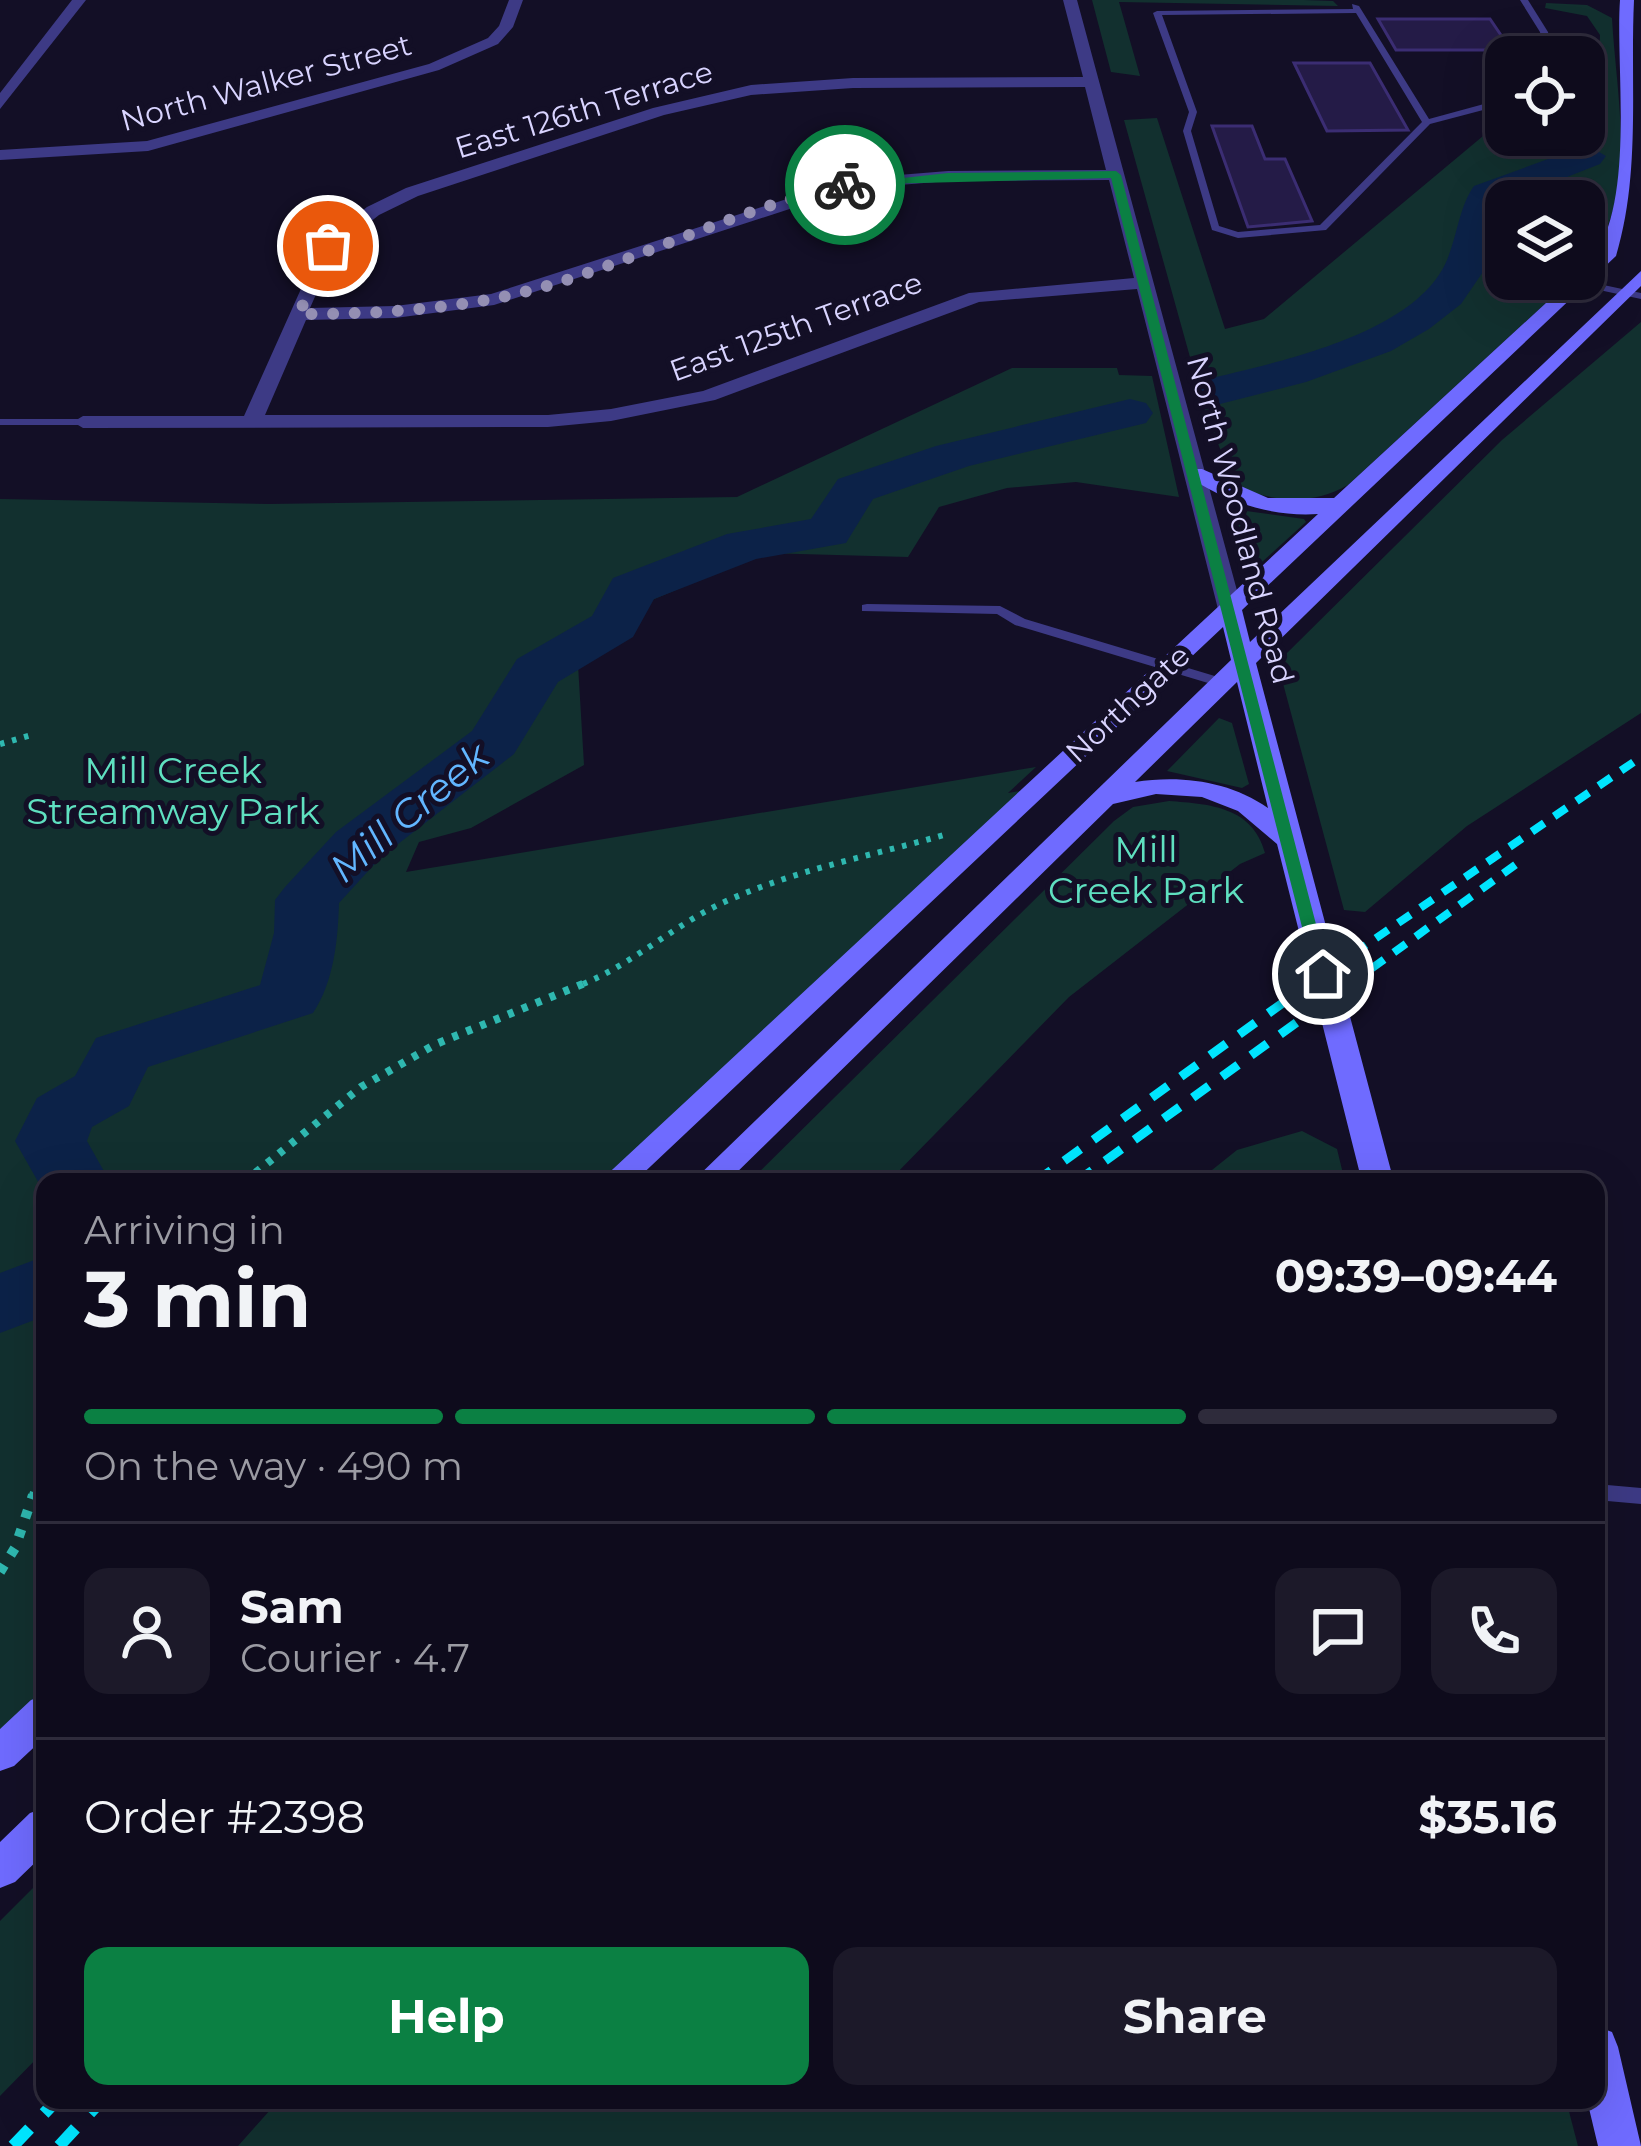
<!DOCTYPE html>
<html lang="en">
<head>
<meta charset="utf-8">
<style>
	:root { --surface:#0e0b1c; --page:#1c1929; --text:#f1f3f6; --muted:#9b9ba3; --line:#2e2b3b; --accent:#0b8043 }
	body { margin:0; font-family:Montserrat,sans-serif; background:var(--page); color:var(--text); height:100vh; display:flex; flex-direction:column; font-size:45px; white-space:nowrap }
	* { box-sizing:border-box; margin:0 }
	p { font-size:39px; color:var(--muted) }
	.icon { flex:none; width:66px; height:66px; fill:none; stroke:currentColor; stroke-width:2; stroke-linecap:round; stroke-linejoin:round }
	.map { position:relative; flex:1; overflow:hidden }
	.details { position:absolute; left:36px; top:1173px; width:1569px; height:936px; display:flex; flex-direction:column; background:var(--surface); border-radius:24px; box-shadow:0 12px 48px #0002,0 0 0 3px var(--line) }
	.details>* { flex:none }
	.buttons { position:absolute; left:1485px; top:36px; display:grid; gap:24px }
	.buttons a { display:grid; place-items:center; width:120px; height:120px; border-radius:24px; background:var(--surface); box-shadow:0 12px 48px #0002,0 0 0 3px var(--line); font-size:60px }
	.pin { position:absolute; display:grid; place-items:center; width:102px; height:102px; color:#fff; margin:-51px; border:6px solid #fff; border-radius:50%; box-shadow:0 3px 12px #0007 }
	.courier { position:absolute; display:grid; place-items:center; width:120px; height:120px; margin:-60px; border:9px solid #0b8043; border-radius:50%; background:#fff; color:#222; box-shadow:0 3px 15px #0007 }
	.headline em { font-style:normal; font-weight:700 }
	.headline div { display:flex; flex-direction:column-reverse }
	.headline { display:flex; align-items:center; justify-content:space-between; height:204px; padding:0 48px }
	h1 { font-size:78px; font-weight:700; line-height:90px }
	.bar { display:grid; grid-template-columns:repeat(4,1fr); gap:18px 12px; align-content:center; height:144px; padding:0 48px }
	.bar i { height:15px; border-radius:9px; background:var(--line) }
	.bar .selected { background:var(--accent) }
	.bar p { grid-column:span 4 }
	.line { display:flex; align-items:center; gap:30px; padding:0 48px; border-top:3px solid var(--line) }
	.line div { flex:1 }
	.round { display:grid; place-items:center; flex:none; width:126px; height:126px; border-radius:24px; background:var(--page) }
	.button { display:flex; gap:24px; margin-top:auto; padding:24px 48px }
	.button a { flex:1; height:138px; border-radius:24px; background:var(--accent); color:#fff; font-size:48px; font-weight:700; line-height:138px; text-align:center }
	.button a+a { background:var(--page); color:var(--text) }
	.map>svg:first-child { display:block }
	.green { fill:#12302f }
	.lines { fill:none; stroke-linecap:round; stroke-linejoin:round }
	.river { fill:#0c2248; fill-rule:evenodd }
	.building { fill:#241b47; stroke:#3b2d73; stroke-width:3 }
	.path-far2 { stroke:#2fb8b0; stroke-width:6; stroke-dasharray:4.5 8; stroke-linecap:butt }
	.path-far1 { stroke:#2fb8b0; stroke-width:8; stroke-dasharray:6 9; stroke-linecap:butt }
	.path { stroke:#2fb8b0; stroke-width:10; stroke-dasharray:8 12; stroke-linecap:butt }
	.service { fill:#3d3a85; fill-rule:evenodd }
	.minor { fill:#3d3a85; fill-rule:evenodd }
	.secondary { fill:#6f6bff; fill-rule:evenodd }
	.rail-far2 { stroke:#00e5ff; stroke-width:8; stroke-dasharray:15 12; stroke-linecap:butt }
	.rail-far1 { stroke:#00e5ff; stroke-width:9; stroke-dasharray:20 16; stroke-linecap:butt }
	.rail { stroke:#00e5ff; stroke-width:12; stroke-dasharray:24 21; stroke-linecap:butt }
	.route { fill:#0b8043 }
	.done { stroke:#948fb3; stroke-width:12; stroke-dasharray:0 21.6 }
	.labels { text-anchor:middle; stroke-width:10; stroke-linejoin:round; paint-order:stroke }
	.far-street-label { font-size:30px; fill:#d9d4ff; stroke:#130f26 }
	.park-label { font-size:36px; fill:#5fe0c0; stroke:#130f26 }
	.water-label { font-size:39px; font-style:italic; fill:#62b6ff; stroke:#130f26 }
</style>
</head>
<body>
<div class="map">
<svg width="1641" height="2146" viewBox="0 0 1641 2146">
	<rect width="100%" height="100%" fill="#130f26"/>
	<path class="green" d="M1092,0h212l29,1 5,5 -219,-4 21,74 -29,-4z
		M1546,3l41,2 25,13c4,80 29,182 -28,247v-64h-78v78h66l-224,206c-37,21 -75,17 -113,1l-30,-75 -81,-291 33,-2 68,211 39,-10 237,-198h5v14h78v-40l14,-9 2,-51 -13,-19 -42,-8z
		M1641,322v391l-174,113 -102,86 -21,-2 -63,-234 5,-22 216,-214z
		M1012,368h105l2,7 33,1 27,121 -103,-15 -69,6 -68,19 -31,50 -144,-4 -112,47 -75,48 7,117 -113,63 -52,14 -13,30 630,-105 -28,26 30,-5 -424,394h-569v530l-45,42v-1255l269,5 468,-7z
		M1239,510l65,9 2,3 -44,40 -13,-3 -15,-47z
		M1219,718l13,5 17,61 -7,4 -75,-17z
		M1169,801c41,3 84,6 96,52l-25,11 -171,133 -181,185h-139l365,-361 19,-14z
		M1302,1131l35,18 8,33h-148l40,-32z
		M45,1876v174l-45,46v-175z
		M279,2100h1287l12,46h-1340z"/>
	<g class="lines">
		<path class="river" d="M1587,145l19,11 -6,8 -94,37 -19,65 -26,38 -32,25 -38,22 -85,31 -86,22 -16,-4 -7,-10 7,-10c70,-17 199,-43 238,-110 15,-26 15,-60 32,-84z
			M1130,399l16,4 7,10 -7,10 -177,43 -96,33 -27,44 -90,16 -102,40 -21,38 -75,45 -44,72 -134,104 -41,45c-1,36 -5,79 -26,110l-165,54 -19,39 -37,21 -5,14 23,41h-65v12l-30,-53 22,-43 38,-22 21,-38 164,-53 14,-52 1,-33 10,-13 51,-55 136,-101 45,-72 75,-43 21,-38 114,-44 84,-15 27,-40 98,-33z
			M45,1256v60l-45,17v-60z"/>
	</g>
	<path class="building" d="M1378,19h112l21,31h-115z
		M1294,63h76l38,67 -81,1z
		M1212,126h40l13,33h20l27,62 -64,6z"/>
	<g class="lines">
		<path class="path-far2" d="M0,744l31,-9
			M583,984c49,-20 89,-57 137,-80 70,-33 150,-48 224,-69"/>
		<path class="path-far1" d="M244,1182l117,-95 75,-43 154,-63
			M32,1498l13,-38"/>
		<path class="path" d="M0,1572l15,-24 18,-53"/>
		<path class="service" d="M1520,0h8l20,32 5,25h-8l-5,-25z
			M1352,4l7,2 70,113 77,-21v6l-76,20 -104,106 -88,8 -26,-8 -29,-99 6,-19 -36,-99 4,-2 196,-2zM1356,13l66,109 -102,103 -82,7 -19,-6 -28,-95 6,-19 -35,-97z
			M1580,280l61,13v6l-65,-14 -1,-2z
			M0,419h83l6,3 -6,3h-83z
			M867,604l133,2 25,13 203,61 2,3 -2,3h-10l-203,-61 -18,-11 -135,-3v-6z
			M1596,1484l45,4v16l-45,-4z"/>
		<path class="minor" d="M72,0h14l-86,109v-16z
			M509,0h14l-10,27 -15,17 -59,26 -291,81 -148,9v-10l147,-9 282,-77 59,-26 11,-12z
			M1063,0h14l165,609 -4,5h-16l-4,-5 -81,-320 -158,13 -264,98 -104,21 -63,6 -465,1 -10,-6 10,-6h161l78,-174 45,-35 39,-19 247,-80 98,-23 102,-7 230,-1zM1085,87l21,83 -158,1 -99,8 -358,115 -96,12 -85,2 26,-59 43,-34 39,-19 246,-81 87,-20 102,-7zM1109,180l25,98 -165,15 -266,98 -92,18 -63,6h-283l41,-95 89,-2 99,-13 357,-116 97,-8z"/>
		<path class="secondary" d="M1620,0h14c-4,86 7,173 -18,256l-374,354 8,32 391,-371v15l-385,377 138,519h-32l-85,-338 -39,-33 -36,-14 -46,-3 -43,10 -386,378h-35l539,-522 -8,-33 -589,555h-35l719,-668c-48,3 -90,-12 -130,-37v-8h14l66,29h66l238,-219h12v-11c54,-51 31,-197 36,-268zM1237,682l31,126c-39,-27 -87,-33 -133,-26z
			M45,1695v42l-31,29 -14,5v-42l31,-29z
			M45,1808v45l-30,29 -15,6v-46l30,-29z
			M1596,2026l16,6 6,15 23,99h-43l-11,-46h9z"/>
		<path class="rail-far2" d="M1309,984l332,-227
			M1350,984l172,-124"/>
		<path class="rail-far1" d="M1035,1182l278,-201
			M1076,1182l278,-201"/>
		<path class="rail" d="M13,2146l44,-46
			M59,2146l43,-46"/>
	</g>
	<path class="route" d="M1116,171l5,4 209,803 -16,-4 -203,-796 -271,7 108,-12z"/>
	<g class="lines">
		<path class="done" d="M328,246l-29,68c84,0 167,-5 248,-28 101,-30 195,-79 298,-101"/>
	</g>
	<g class="labels">
		<g class="far-street-label">
			<text transform="translate(266 83) rotate(-15)" y="10">North Walker Street</text>
			<text transform="translate(584 110) rotate(-17)" y="10">East 126th Terrace</text>
			<text transform="translate(796 327) rotate(-20)" y="10">East 125th Terrace</text>
			<text transform="translate(1240 520) rotate(75)" y="10">North Woodland Road</text>
			<text transform="translate(1128 704) rotate(-43)" y="10">Northgate</text>
		</g>
		<g class="park-label">
			<text x="173" y="783">Mill Creek<tspan x="173" dy="41">Streamway Park</tspan></text>
			<text x="1146" y="862">Mill<tspan x="1146" dy="41">Creek Park</tspan></text>
		</g>
		<g class="water-label">
			<text transform="translate(409 812) rotate(-40)" y="14">Mill Creek</text>
		</g>
	</g>
</svg>
<div class="buttons">
<a><svg class="icon" aria-label="locate" viewBox="0 0 24 24"><circle cx="12" cy="12" r="6"/><path d="M12 2v4M12 18v4M2 12h4M18 12h4"/></svg></a>
<a><svg class="icon" aria-label="layers" viewBox="0 0 24 24"><path d="M12 4l9 5-9 5-9-5zM3 14l9 5 9-5"/></svg></a>
</div>
<div class="pin" style="left:328px;top:246px;background:#ea580c"><svg class="icon" aria-label="bag" viewBox="0 0 24 24"><path d="M5 8h14l-1 12H6zM9 8a3 3 0 0 1 6 0"/></svg></div>
<div class="pin" style="left:1323px;top:974px;background:#1f2937"><svg class="icon" aria-label="home" viewBox="0 0 24 24"><path d="M3 11l9-7 9 7M6 9v11h12V9"/></svg></div>
<div class="courier" style="left:845px;top:185px"><svg class="icon" aria-label="bike" viewBox="0 0 24 24"><circle cx="6" cy="16" r="4"/><circle cx="18" cy="16" r="4"/><path d="M6 16l4-8h5l3 8M10 8l3 8H6M13 5h3"/></svg></div>
<section class="details">
<div class="headline"><div><h1>3 min</h1><p>Arriving in</p></div><em>09:39–09:44</em></div>
<div class="bar"><i class="selected"></i><i class="selected"></i><i class="selected"></i><i></i><p>On the way · 490 m</p></div>
<div class="line" style="height:216px"><a class="round"><svg class="icon" aria-label="person" viewBox="0 0 24 24"><circle cx="12" cy="8" r="4"/><path d="M4 21q1-7 8-7t8 7"/></svg></a><div><b>Sam</b><p>Courier · 4.7</p></div><a class="round"><svg class="icon" aria-label="chat" viewBox="0 0 24 24"><path d="M4 5h16v11H9l-5 4z"/></svg></a><a class="round"><svg class="icon" aria-label="phone" viewBox="0 0 24 24"><path d="M5 4h4l2 5-3 2q2 4 5 5l2-3 5 2v4C11 20 4 13 5 4z"/></svg></a></div>
<div class="line" style="height:156px"><div>Order #2398</div><b>$35.16</b></div>
<div class="button"><a>Help</a><a>Share</a></div>
</section>
</div>
</body>
</html>
